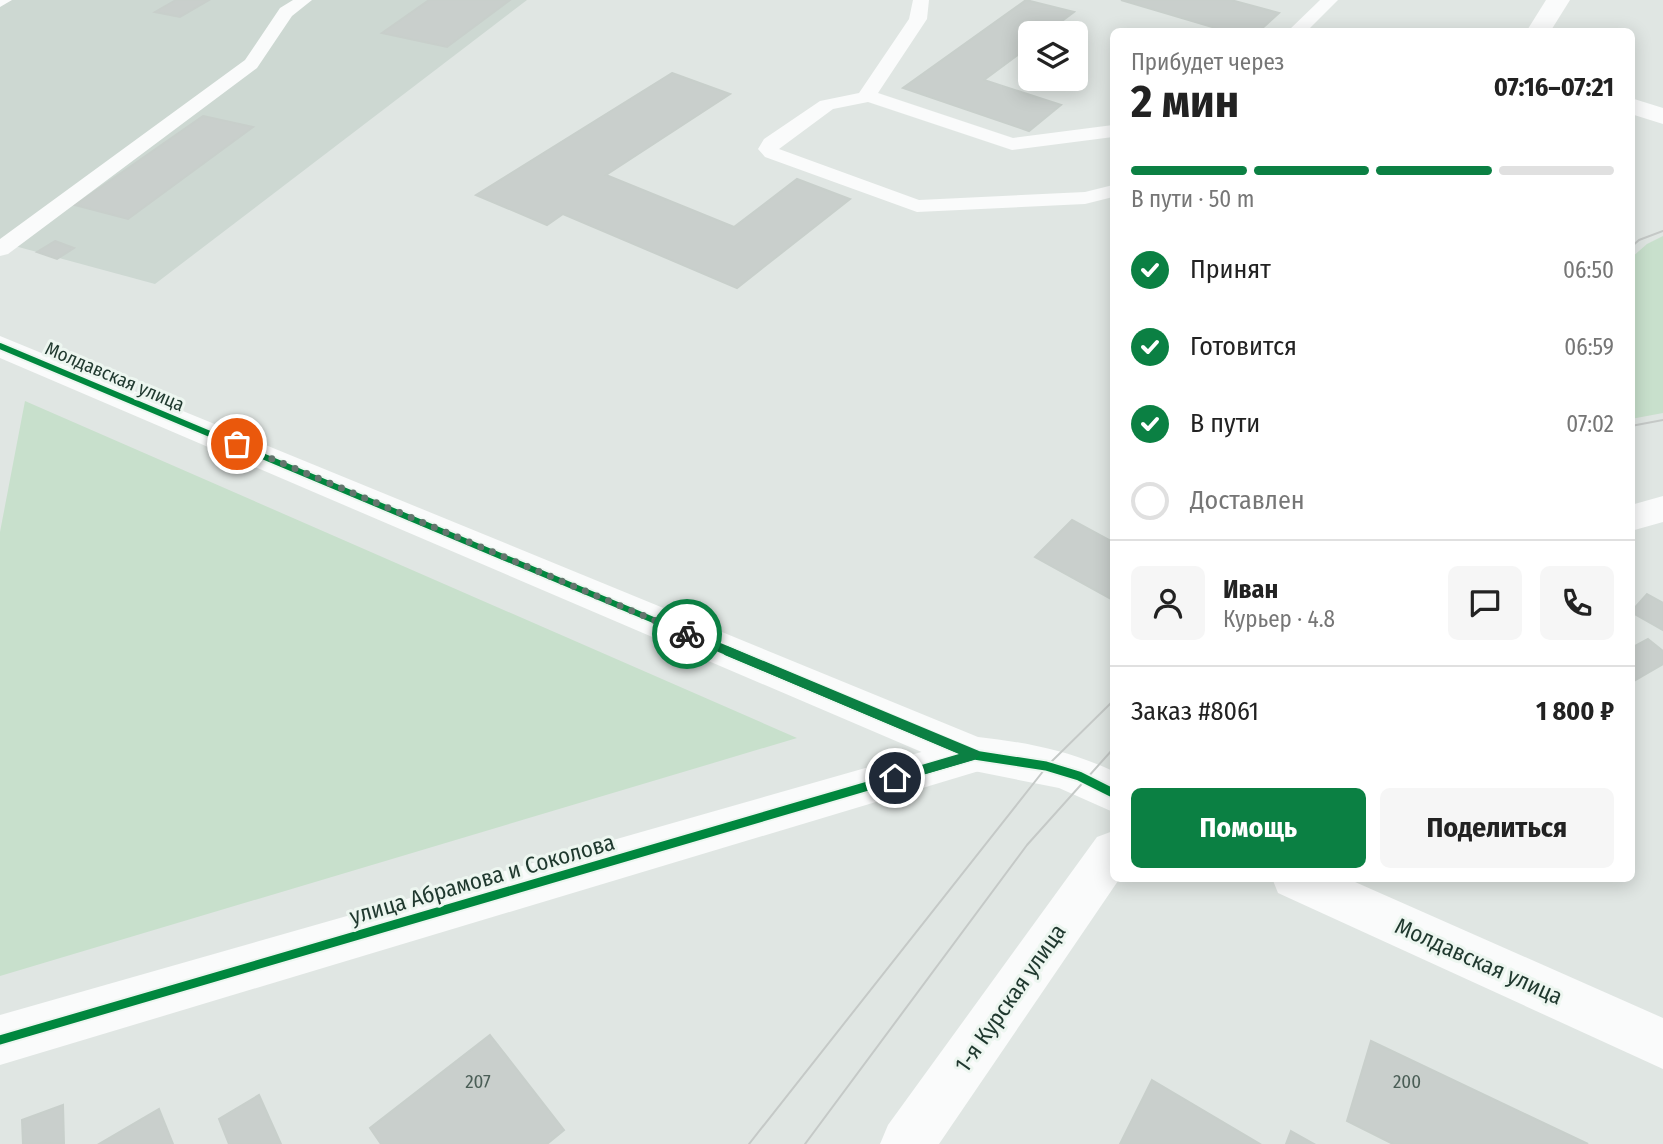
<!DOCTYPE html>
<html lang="ru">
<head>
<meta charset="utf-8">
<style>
	:root { --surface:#fff; --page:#f6f6f6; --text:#222; --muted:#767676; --line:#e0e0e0; --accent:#0b8043 }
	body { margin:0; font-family:"Fira Sans Condensed",sans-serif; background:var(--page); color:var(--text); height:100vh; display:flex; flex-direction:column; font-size:26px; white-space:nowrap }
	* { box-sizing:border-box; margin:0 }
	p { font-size:23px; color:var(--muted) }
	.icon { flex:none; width:38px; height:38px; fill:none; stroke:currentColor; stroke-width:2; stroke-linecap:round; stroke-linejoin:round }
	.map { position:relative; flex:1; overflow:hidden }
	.panel { position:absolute; left:1110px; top:28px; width:525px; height:854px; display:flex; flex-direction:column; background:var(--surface); border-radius:10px; box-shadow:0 4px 18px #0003 }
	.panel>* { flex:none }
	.controls { position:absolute; left:1018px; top:21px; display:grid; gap:14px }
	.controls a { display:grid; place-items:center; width:70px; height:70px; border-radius:10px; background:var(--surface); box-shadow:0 4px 18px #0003; font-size:35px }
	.pin { position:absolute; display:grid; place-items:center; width:60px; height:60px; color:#fff; margin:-30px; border:4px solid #fff; border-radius:50%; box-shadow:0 2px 7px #0007 }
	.courier { position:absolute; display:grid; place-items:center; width:70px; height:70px; margin:-35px; border:5px solid #0b8043; border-radius:50%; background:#fff; color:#222; box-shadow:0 2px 9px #0007 }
	.summary em { font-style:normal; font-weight:700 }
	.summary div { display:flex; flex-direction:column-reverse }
	.summary { display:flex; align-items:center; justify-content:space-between; height:119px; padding:0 21px }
	h1 { font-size:46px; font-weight:700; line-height:52px }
	.bar { display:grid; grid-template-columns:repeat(4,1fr); gap:10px 7px; align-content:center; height:84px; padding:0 21px }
	.bar i { height:9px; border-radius:5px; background:var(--line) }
	.bar .selected { background:var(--accent) }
	.bar p { grid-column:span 4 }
	.line { display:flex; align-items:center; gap:18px; padding:0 21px; border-top:2px solid var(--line) }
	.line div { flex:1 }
	.round { display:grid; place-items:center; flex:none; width:74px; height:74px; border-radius:10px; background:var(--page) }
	ol { padding:0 21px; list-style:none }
	li { display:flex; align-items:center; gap:21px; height:77px }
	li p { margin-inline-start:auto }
	li .icon { padding:7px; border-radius:50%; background:var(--accent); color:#fff; stroke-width:4 }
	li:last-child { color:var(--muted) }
	li i { width:38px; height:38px; border:4px solid var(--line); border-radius:50% }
	.cta { display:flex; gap:14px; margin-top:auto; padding:14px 21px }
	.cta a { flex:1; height:80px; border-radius:10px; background:var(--accent); color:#fff; font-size:28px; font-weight:700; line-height:80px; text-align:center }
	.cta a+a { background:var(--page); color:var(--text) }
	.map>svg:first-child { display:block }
	.built { fill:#cdd8d2 }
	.green { fill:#c8e0cc }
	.building { fill:#c9cfcc; stroke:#c8cfcb; stroke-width:2 }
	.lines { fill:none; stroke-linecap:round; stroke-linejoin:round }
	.service { fill:#fafbfb; fill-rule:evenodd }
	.minor { fill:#fafbfb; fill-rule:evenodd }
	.tertiary { fill:#fafbfb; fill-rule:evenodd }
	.tram { stroke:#c5c9c7; stroke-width:2 }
	.cycleway-far1-casing { stroke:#edf6f0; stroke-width:10 }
	.cycleway-casing { stroke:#edf6f0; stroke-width:13 }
	.cycleway-far1 { stroke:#00873e; stroke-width:6 }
	.cycleway { stroke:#00873e; stroke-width:9 }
	.route { fill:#0b8043 }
	.done { stroke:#63756d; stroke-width:7; stroke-dasharray:0 12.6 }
	.labels { text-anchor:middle; stroke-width:6; stroke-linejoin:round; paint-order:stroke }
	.street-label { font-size:19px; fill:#1f382e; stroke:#edf6f0 }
	.near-number-label { font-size:19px; fill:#4a5e56 }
	.near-street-label { font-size:23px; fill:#1f382e; stroke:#edf6f0 }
</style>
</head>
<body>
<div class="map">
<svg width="1663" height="1144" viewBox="0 0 1663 1144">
	<rect width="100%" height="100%" fill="#e0e6e3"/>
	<path class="built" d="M0,0h527l-372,284 -155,-42z"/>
	<path class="green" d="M1663,236v177l-32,6v-161l16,-14z
		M25,401l772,337 -797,238v-444z"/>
	<path class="building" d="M176,0h33l-29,17 -25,-5z
		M429,0h81l-63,47 -65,-14z
		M1026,0l48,12 -28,21h-15v12l-47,35 77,25 -32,26 -126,-43z
		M1121,0h110l48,13 -21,19h-29z
		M672,73l58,21 -124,81 128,52 63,-48 53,20 -113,89 -174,-74 -16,11 -71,-30z
		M203,116l50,11 -125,92 -53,-14z
		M55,241l19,7 -17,11 -20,-7z
		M1072,520l41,22v58l-78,-43z
		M1647,594l16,9v27l-32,-18z
		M1648,639l15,12v13l-31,18 -1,-34z
		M490,1035l74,95 -17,14h-166l-11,-16z
		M1371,1041l217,103h-195l-46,-23z
		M1152,1080l108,64h-140z
		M259,1095l22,49h-52l-10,-25z
		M63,1105l1,38 -41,1 -1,-24z
		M159,1109l14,35h-74z
		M1291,1131l23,13h-28z"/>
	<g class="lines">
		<path class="service" d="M0,0h12l-12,7z
			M293,0h19l-20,16 -35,52 -249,186 -8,2v-17l245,-179 35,-52z
			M913,0h16l-2,19 -49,74 135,45 100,-13v12l-101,13 -144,-48 -35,7 -54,40 140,51 166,-8 28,-7v12l-28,7 -168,8 -152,-55 -7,-8 6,-10 56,-38 39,-8 50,-74z
			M1320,0h18l-32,32h-19z"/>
		<path class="minor" d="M974,737l15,5 7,13 -7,13 -989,297v-50z"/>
		<path class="tertiary" d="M1546,0h24l-20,32h-24z
			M1631,98l32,10v16l-32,-10z
			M0,336l978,401c47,5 92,14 135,34v41l-54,-24 -100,-20 -959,-410z
			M1663,496v26l-32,9v-26z
			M1113,831v47h7l-181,266h-59l8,-19 209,-288z
			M1272,878h74l317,140v51l-385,-176z"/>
		<path class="tram" d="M1631,247l8,-7 24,-9
			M1631,426l32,-6
			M749,1144l299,-379 65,-64
			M805,1144l222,-299 86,-96"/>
		<defs>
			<path id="cycleway-far1" d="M0,346l732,307"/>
			<path id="cycleway" d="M727,651l247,104 72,11 33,10 34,17
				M0,1040l974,-285"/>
		</defs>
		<use href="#cycleway-far1" class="cycleway-far1-casing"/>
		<use href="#cycleway" class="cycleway-casing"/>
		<use href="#cycleway-far1" class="cycleway-far1"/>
		<use href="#cycleway" class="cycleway"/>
	</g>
	<path class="route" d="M687,629l292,122 1,4 -6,5 -79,23 -4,-1v-8l68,-20 -276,-117v-6z"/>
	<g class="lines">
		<path class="done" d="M237,444l450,190"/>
	</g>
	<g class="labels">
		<g class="street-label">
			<text transform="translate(115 376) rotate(23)" y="7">Молдавская улица</text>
		</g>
		<g class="near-number-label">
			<text x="478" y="1088">207</text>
			<text x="1407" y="1088">200</text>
		</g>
		<g class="near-street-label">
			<text transform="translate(482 879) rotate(-16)" y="8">улица Абрамова и Соколова</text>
			<text transform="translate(1479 961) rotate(24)" y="8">Молдавская улица</text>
			<text transform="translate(1010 998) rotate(-55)" y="8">1-я Курская улица</text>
		</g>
	</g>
</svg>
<div class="controls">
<a><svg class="icon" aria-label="layers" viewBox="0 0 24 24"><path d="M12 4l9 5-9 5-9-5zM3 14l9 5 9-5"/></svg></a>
</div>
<div class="pin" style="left:237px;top:444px;background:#ea580c"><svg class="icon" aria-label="bag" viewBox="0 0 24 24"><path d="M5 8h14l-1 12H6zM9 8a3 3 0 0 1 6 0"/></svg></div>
<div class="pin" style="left:895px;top:778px;background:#1f2937"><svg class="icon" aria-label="home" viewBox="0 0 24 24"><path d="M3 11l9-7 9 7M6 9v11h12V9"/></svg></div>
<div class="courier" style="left:687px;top:634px"><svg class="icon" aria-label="bike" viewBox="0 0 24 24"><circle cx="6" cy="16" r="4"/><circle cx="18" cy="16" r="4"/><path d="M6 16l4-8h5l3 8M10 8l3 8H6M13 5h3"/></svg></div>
<section class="panel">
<div class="summary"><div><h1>2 мин</h1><p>Прибудет через</p></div><em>07:16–07:21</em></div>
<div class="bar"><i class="selected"></i><i class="selected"></i><i class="selected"></i><i></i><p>В пути · 50 m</p></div>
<ol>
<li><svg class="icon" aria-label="check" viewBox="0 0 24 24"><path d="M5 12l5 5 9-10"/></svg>Принят<p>06:50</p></li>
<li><svg class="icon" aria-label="check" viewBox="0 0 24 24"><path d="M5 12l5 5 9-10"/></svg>Готовится<p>06:59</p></li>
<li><svg class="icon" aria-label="check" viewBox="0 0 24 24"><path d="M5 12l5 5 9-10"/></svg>В пути<p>07:02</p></li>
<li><i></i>Доставлен</li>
</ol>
<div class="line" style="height:126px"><a class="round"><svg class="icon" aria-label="person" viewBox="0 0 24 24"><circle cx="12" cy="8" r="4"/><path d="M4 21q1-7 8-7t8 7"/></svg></a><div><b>Иван</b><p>Курьер · 4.8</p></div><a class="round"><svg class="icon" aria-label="chat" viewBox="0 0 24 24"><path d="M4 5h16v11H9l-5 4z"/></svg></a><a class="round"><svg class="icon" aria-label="phone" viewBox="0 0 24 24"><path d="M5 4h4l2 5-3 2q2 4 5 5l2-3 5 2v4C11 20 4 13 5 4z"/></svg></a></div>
<div class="line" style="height:91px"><div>Заказ #8061</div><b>1 800 ₽</b></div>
<div class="cta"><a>Помощь</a><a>Поделиться</a></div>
</section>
</div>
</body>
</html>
